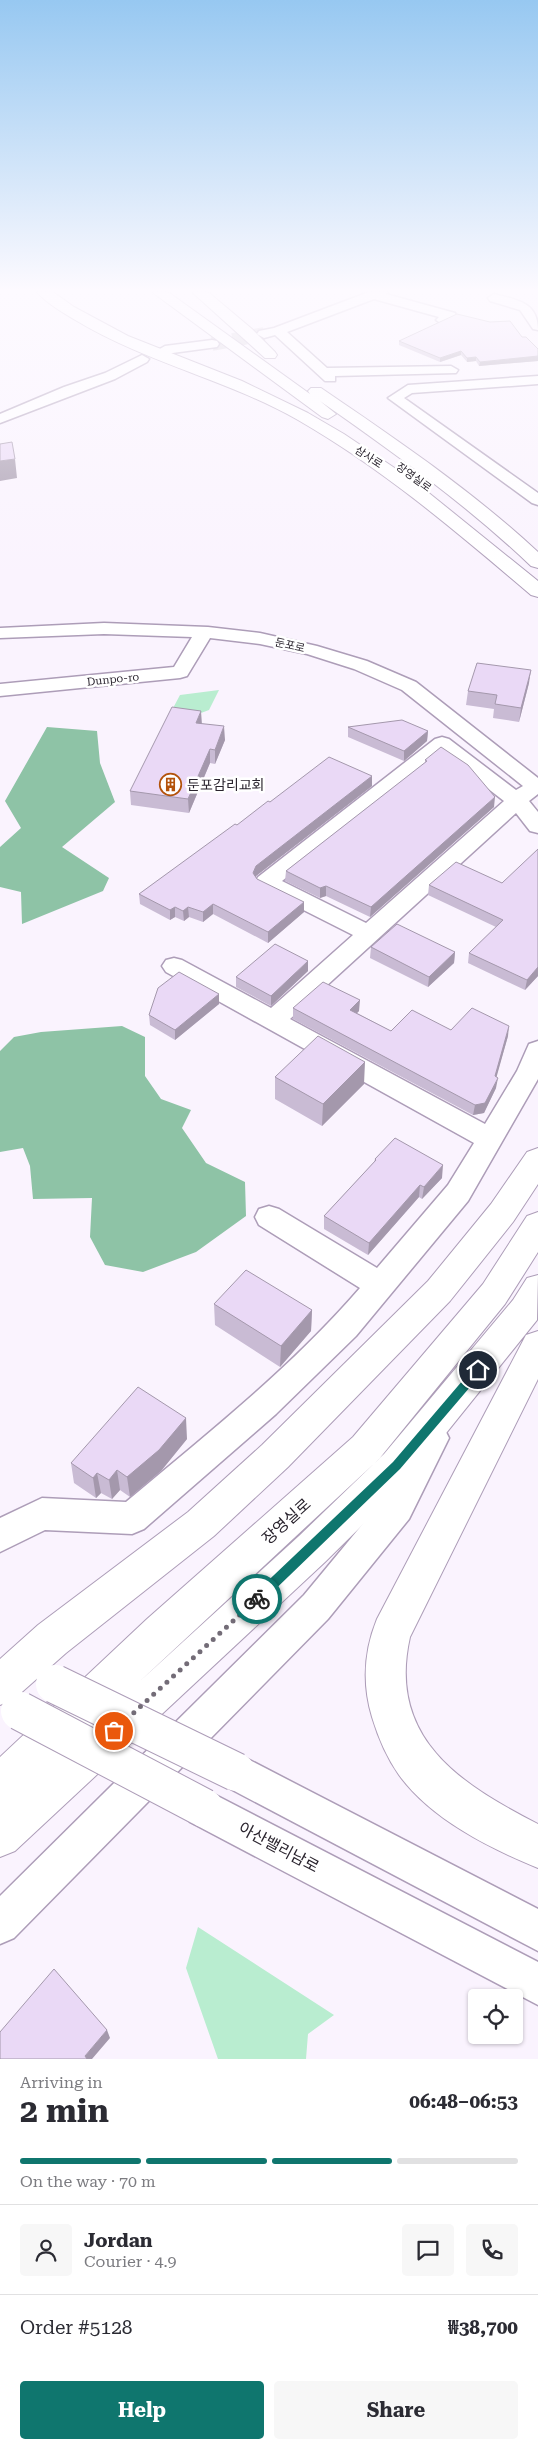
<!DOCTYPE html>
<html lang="en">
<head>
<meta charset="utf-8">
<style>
	:root { --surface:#fff; --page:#f7f7f7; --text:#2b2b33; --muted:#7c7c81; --line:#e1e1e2; --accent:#0f766e }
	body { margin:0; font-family:"Roboto Serif","Noto Sans KR",serif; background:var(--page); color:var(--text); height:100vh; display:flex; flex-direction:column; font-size:19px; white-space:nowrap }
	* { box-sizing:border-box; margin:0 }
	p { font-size:16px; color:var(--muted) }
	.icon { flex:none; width:28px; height:28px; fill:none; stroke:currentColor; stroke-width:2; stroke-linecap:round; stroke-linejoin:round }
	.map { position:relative; height:2059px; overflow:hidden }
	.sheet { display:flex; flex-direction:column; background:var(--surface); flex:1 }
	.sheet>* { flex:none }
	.controls { position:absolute; left:468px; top:1989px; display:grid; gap:10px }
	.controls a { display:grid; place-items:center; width:55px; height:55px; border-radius:5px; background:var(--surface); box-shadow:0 1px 4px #0004; font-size:25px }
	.pin { position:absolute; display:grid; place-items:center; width:42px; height:42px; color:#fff; margin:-21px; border:2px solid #fff; border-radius:50%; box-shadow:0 1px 5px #0007 }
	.courier { position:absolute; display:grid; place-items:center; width:50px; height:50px; margin:-25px; border:4px solid #0f766e; border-radius:50%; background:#fff; color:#222; box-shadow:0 1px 6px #0007 }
	.head em { font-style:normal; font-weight:700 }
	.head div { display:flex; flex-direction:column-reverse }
	.head { display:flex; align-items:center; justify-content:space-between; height:85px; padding:0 20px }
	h1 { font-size:32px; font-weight:700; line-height:38px }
	.bar { display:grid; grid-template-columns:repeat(4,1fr); gap:8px 5px; align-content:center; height:60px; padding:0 20px }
	.bar i { height:6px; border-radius:4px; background:var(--line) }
	.bar .on { background:var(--accent) }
	.bar p { grid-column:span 4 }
	.line { display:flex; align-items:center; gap:12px; padding:0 20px; border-top:1px solid var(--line) }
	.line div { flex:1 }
	.round { display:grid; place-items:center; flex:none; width:52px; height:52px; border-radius:5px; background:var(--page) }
	.primary-button { display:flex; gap:10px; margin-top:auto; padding:10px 20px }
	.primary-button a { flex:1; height:58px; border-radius:5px; background:var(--accent); color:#fff; font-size:20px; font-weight:700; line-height:58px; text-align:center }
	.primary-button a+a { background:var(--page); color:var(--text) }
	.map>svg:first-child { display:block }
	.green { fill:#b9edd0 }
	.forest { fill:#8ec3a6 }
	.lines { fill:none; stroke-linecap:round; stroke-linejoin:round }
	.minor-tunnel { stroke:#d0cad4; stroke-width:14; stroke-dasharray:14 7; stroke-linecap:butt }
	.minor-casing { stroke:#ad9db8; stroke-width:3 }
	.highway-casing { stroke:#ad9db8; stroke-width:2 }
	.minor { fill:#fff; fill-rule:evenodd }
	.highway { fill:#fff; fill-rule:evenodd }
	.minor-bridge-casing { stroke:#ad9db8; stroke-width:40; stroke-linecap:butt }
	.minor-bridge { stroke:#fff; stroke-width:38 }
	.wall { fill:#c9bbd4 }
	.shaded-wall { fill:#a498ac }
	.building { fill:#ead9f6; stroke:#a498ac }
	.route { fill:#0f766e }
	.done { stroke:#736c77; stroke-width:5; stroke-dasharray:0 9 }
	.labels { text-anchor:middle; stroke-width:5; stroke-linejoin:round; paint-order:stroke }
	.far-street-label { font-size:11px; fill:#2a242e; stroke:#fff }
	.poi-label { font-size:14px; fill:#2a242e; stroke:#fff; text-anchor:start }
	.near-street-label { font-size:16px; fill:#2a242e; stroke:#fff }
</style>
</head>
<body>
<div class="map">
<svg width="538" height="2059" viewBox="0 0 538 2059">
	<rect width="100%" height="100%" fill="#faf3fe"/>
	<path class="green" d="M219,690l-10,20 -8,3 -29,-3 8,-15z
		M198,1927l136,88 -26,19 -2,25h-88l-32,-91z"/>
	<path class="forest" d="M47,727l50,4 3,32 15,39 -53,45 47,31 -6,13 -81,33 -1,-32 -21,-5v-40l21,-19 -16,-27z
		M122,1026l23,11v39l16,23 30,11 -9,18 24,35 39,19 1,34 -50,36 -53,20 -38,-7 -15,-28 2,-39 -59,1 -3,-33 -7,-18 -23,4v-101l14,-14 27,-5z"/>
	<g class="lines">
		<path class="minor-tunnel" d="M212,344l52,-10"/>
		<defs>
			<path id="minor" d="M369,292h18l-1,2 69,19 1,3 -14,8 -6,-4 3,-3 -65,-18 -87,33 40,36 124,-2 7,4 -2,3 -121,3v5h-10l-50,-46 -11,3 -7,-4 2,-3 15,-3z
				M494,294c23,6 44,8 44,36l-5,-1 -13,-19 -30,-9 -2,-3z
				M212,340l5,1 2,3 -2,3 -52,7 -7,-4 7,-4z
				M142,355l7,4 -2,3 -32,17 -115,44v-9l64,-27 41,-14z
				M538,376v8l-126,9 -8,5 134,95v12l-6,-2 -144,-105 20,-13z
				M104,623l104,4 52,6 57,13 50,15 49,21 122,96v16l-9,7 9,11v21l-8,-2 -14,-18 -226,206 195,105 32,-53 12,-27 9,-3v38l-70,122 -112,135 -80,78 -132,115 -12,5 -87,-4 -45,22v-34l42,-20 84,4c81,-68 165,-134 234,-214l-101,-63 -4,-8 4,-8 10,-3 10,3 98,59 71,-83 26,-42 -308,-171 -4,-6 4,-6 8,-2 8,2 89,48 82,-73 -95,-48 -3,-5 3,-5 177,-138 7,-2 7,2 67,51 7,-4 -121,-96 -48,-21 -47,-15 -47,-10 -50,-6 -23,38 -7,2 -180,18v-12l174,-17 18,-30 -88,-3 -104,4v-10zM442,753l62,48 -138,122 -84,-42z
				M433,1424l11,4 5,10 -40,81 -81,100 -314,319 -14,6v-48l304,-301 81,-98 37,-69z
				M236,1753l302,156v42l-315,-166 -6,-13 6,-13z
				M204,1789l334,173v43l-348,-183 -5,-14 5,-14z"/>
			<path id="highway" d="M37,292h16l21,15 54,29 114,45 66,32 36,21 70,47 124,100v16l-7,-2c-74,-63 -148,-126 -233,-175 -70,-40 -151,-57 -221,-99 -13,-8 -30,-17 -40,-29z
				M152,292h16l142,102 -2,-3 3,-3h10c75,51 150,102 217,164v16l-7,-2c-65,-62 -137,-113 -211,-165l16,13 -8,5 -6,-2z
				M192,292h16l44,37 23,23 2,3 -2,3h-10z
				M538,1148v36l-25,38 -63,79 -162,166 -74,69 -148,117 -52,46 -14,6v-46l38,-34 150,-113 74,-67 166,-164 63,-77 36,-52z
				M538,1212v40l-33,52 -126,155 -240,223 160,-146 85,-82 129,-154 14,-22 11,-3 -1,45 -127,158 -85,84 -310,289 -15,6v-100l147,-138 206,-182 130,-153 44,-68z
				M538,1331v48l-128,258c-23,101 50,147 128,187v44c-49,-20 -107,-49 -139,-93 -12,-17 -21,-38 -27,-58 -10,-33 -8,-66 5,-98l149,-284z"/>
		</defs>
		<use href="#minor" class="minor-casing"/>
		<use href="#highway" class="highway-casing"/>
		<use href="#minor" class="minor"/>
		<use href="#highway" class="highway"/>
		<defs>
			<path id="minor-bridge" d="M55,1684l181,88
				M20,1711l184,97"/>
		</defs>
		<use href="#minor-bridge" class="minor-bridge-casing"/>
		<use href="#minor-bridge" class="minor-bridge"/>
	</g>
	<path class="wall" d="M522,337l16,12v12l-59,5 -3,-5 -9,1 -6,-7 -21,7 -41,-17v-4z
		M529,683l-10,39 -26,-4 1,-9 -28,-4 2,-14z
		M202,724l23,16 -10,24 -5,-1 -21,50 -58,-8 -1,-14z
		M348,727l80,4 -1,10 -23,20 -56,-24z
		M425,760l69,47 -124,110 -44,-21 -6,2 -35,-17 1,-10 139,-108z
		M372,776v10l-116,90 1,3 47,33 -36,31 -55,-29 -10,8 -14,-5 -5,4 -9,-4 -5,3 -30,-16 -1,-10 131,-92z
		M502,883l36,93 -13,14 -57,-27 1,-10 27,-26 -68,-32 1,-10z
		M371,947l84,5 -1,11 -26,24 -58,-29z
		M308,971l-37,35 -35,-19v-10z
		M219,994v10l-44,36 -25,-15 -1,-10z
		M293,1008l66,3 -2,2 34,18 60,-1 57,6 -12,41v11l-12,25 -11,2 -180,-96z
		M275,1077l89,7 -42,42 -47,-27z
		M375,1159l67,19 -20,21 -3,-2 -51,58 -44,-26v-13l50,-54z
		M214,1304l98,6 -1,21 -31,36 -65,-42z
		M187,1439l-26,32 -31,26 -10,-7 -8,9 -11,-6 -5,5 -22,-15 -3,-20z"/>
	<path class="shaded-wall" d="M461,351v4l-21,7v-4z
		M538,356v5l-59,5 1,-4z
		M476,357v4l-9,1v-4z
		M15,459l2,19 -17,3v-20z
		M531,670l-2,13 -10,39 2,-14z
		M201,711l1,14 -6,-2z
		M224,726l1,14 -10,24v-14z
		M428,731l-1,10 -23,20v-10z
		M210,749v14l-21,50 -1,-14z
		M372,776v10l-116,90 -3,7v-10l3,-7z
		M495,797l-1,10 -124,110 1,-10z
		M326,886v10l-6,2v-10z
		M304,902v10l-36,31v-11z
		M213,904v10l-10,8v-10z
		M175,907v10l-5,3v-10z
		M188,907l1,10 -5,4 -1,-10z
		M455,952l-1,11 -26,24 1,-10z
		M308,961v10l-37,35v-10z
		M538,967v9l-13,14 2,-10z
		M219,994v10l-44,36v-10z
		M360,1000l-1,11 -9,9v-10z
		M509,1026l-1,10 -14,50 4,-8 -2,10 -12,25 -11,2 2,-10 20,-29z
		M365,1062l-1,22 -42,42 1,-22z
		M443,1165l-1,13 -20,21 2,-12z
		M420,1185l-1,12 -51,58 1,-12z
		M312,1310l-1,21 -31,36 1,-21z
		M186,1418l1,21 -26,32 -31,26 -3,-20z
		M117,1470l3,20 -8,9 -3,-19z
		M97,1473l4,20 -5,5 -3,-20z
		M107,2030l3,8 -18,21h-6l-1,-3z"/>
	<path class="building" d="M457,314l33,8 20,-1 12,16h4l12,12v7l-58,6 -4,-5 -9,1 -6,-7 -21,7 -41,-17z
		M12,442l3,17 -15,2v-17z
		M477,663l54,7 -10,38 -26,-4 2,-9 -29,-4z
		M172,707l29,4 -5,12 28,3 -9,24 -5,-1 -22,50 -58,-8z
		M402,720l26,11 -24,20 -56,-24z
		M441,747l27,18 27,32 -124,110 -45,-21 -6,2 -34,-17 141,-110 -2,-1z
		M329,757l43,19 -116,90 -3,7 4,6 47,23 -36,30 -55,-28 -10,8 -15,-5 -5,4 -8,-4 -5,3 -31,-16 96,-70 2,1 31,-24 2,1z
		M538,849v118l-11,13 -58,-27 34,-33 -74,-35 27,-23 46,21z
		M397,924l58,28 -26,25 -58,-30z
		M275,944l33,17 -37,35 -35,-19z
		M179,972l40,22 -44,36 -26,-15 9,-27z
		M323,982l37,18 -10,10 41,21 21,-21 39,20 21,-22 37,18 -14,50 3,2 -13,25 -10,2 -182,-97z
		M318,1036l47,26 -42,42 -48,-27z
		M395,1138l48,27 -19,22 -4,-2 -51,58 -45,-27 52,-56 -1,-1z
		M246,1270l66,40 -31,36 -67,-42z
		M138,1387l48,31 -27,32 -32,27 -10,-7 -8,10 -12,-7 -4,5 -22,-15z
		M54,1969l53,61 -22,26 2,3h-87v-27z"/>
	<linearGradient id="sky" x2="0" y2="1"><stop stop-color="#97c8f1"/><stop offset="0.5" stop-color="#fdfaff"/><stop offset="1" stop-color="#fdfaff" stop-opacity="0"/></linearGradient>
	<rect width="538" height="581" fill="url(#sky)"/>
	<path class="route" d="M478,1365l4,1v7l-82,96 -139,134h-8v-8l140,-133 82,-96z"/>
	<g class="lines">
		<path class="done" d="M114,1731l143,-132"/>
	</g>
	<defs>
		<symbol id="building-ring" viewBox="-11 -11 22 22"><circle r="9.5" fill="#fff" stroke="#b3530b" stroke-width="1.5"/><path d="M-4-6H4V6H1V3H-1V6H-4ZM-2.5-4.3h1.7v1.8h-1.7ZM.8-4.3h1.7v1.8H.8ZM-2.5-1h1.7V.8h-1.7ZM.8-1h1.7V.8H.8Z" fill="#b3530b"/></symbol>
	</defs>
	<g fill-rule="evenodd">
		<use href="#building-ring" x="158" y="772" width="25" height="25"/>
	</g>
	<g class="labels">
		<g class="far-street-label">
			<text transform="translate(369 457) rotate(33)" y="4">삼사로</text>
			<text transform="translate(414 477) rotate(36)" y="4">장영실로</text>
			<text transform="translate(290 645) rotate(13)" y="4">둔포로</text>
			<text transform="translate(113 679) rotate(-6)" y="4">Dunpo-ro</text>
		</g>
		<g class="poi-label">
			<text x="187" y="790">둔포감리교회</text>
		</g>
		<g class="near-street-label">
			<text transform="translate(286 1521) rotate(-42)" y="6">장영실로</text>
			<text transform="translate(279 1847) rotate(28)" y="6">아산밸리남로</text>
		</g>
	</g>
</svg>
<div class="controls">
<a><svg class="icon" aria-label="locate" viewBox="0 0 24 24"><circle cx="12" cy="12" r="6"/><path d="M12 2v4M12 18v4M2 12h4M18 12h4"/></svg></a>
</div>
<div class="pin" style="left:114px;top:1731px;background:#ea580c"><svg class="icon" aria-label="bag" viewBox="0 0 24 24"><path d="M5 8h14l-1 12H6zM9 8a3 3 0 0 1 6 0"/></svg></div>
<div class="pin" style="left:478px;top:1370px;background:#1f2937"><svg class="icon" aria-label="home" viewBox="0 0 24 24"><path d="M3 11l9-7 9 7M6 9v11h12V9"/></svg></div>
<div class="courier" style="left:257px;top:1599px"><svg class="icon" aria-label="bike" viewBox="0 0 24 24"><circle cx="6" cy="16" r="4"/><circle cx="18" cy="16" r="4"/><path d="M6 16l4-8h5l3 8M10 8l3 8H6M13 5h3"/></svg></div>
</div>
<section class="sheet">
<div class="head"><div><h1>2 min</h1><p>Arriving in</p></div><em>06:48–06:53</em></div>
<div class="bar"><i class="on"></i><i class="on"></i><i class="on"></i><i></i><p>On the way · 70 m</p></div>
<div class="line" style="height:90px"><a class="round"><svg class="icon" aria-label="person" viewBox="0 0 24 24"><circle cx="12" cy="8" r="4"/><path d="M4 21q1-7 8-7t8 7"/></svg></a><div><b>Jordan</b><p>Courier · 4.9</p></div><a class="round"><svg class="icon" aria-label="chat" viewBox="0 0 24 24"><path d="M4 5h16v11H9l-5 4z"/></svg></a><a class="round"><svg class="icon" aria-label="phone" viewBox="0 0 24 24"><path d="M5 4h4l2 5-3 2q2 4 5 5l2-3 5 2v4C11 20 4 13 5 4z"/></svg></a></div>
<div class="line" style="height:65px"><div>Order #5128</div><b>₩38,700</b></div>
<div class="primary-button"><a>Help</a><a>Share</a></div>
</section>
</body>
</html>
